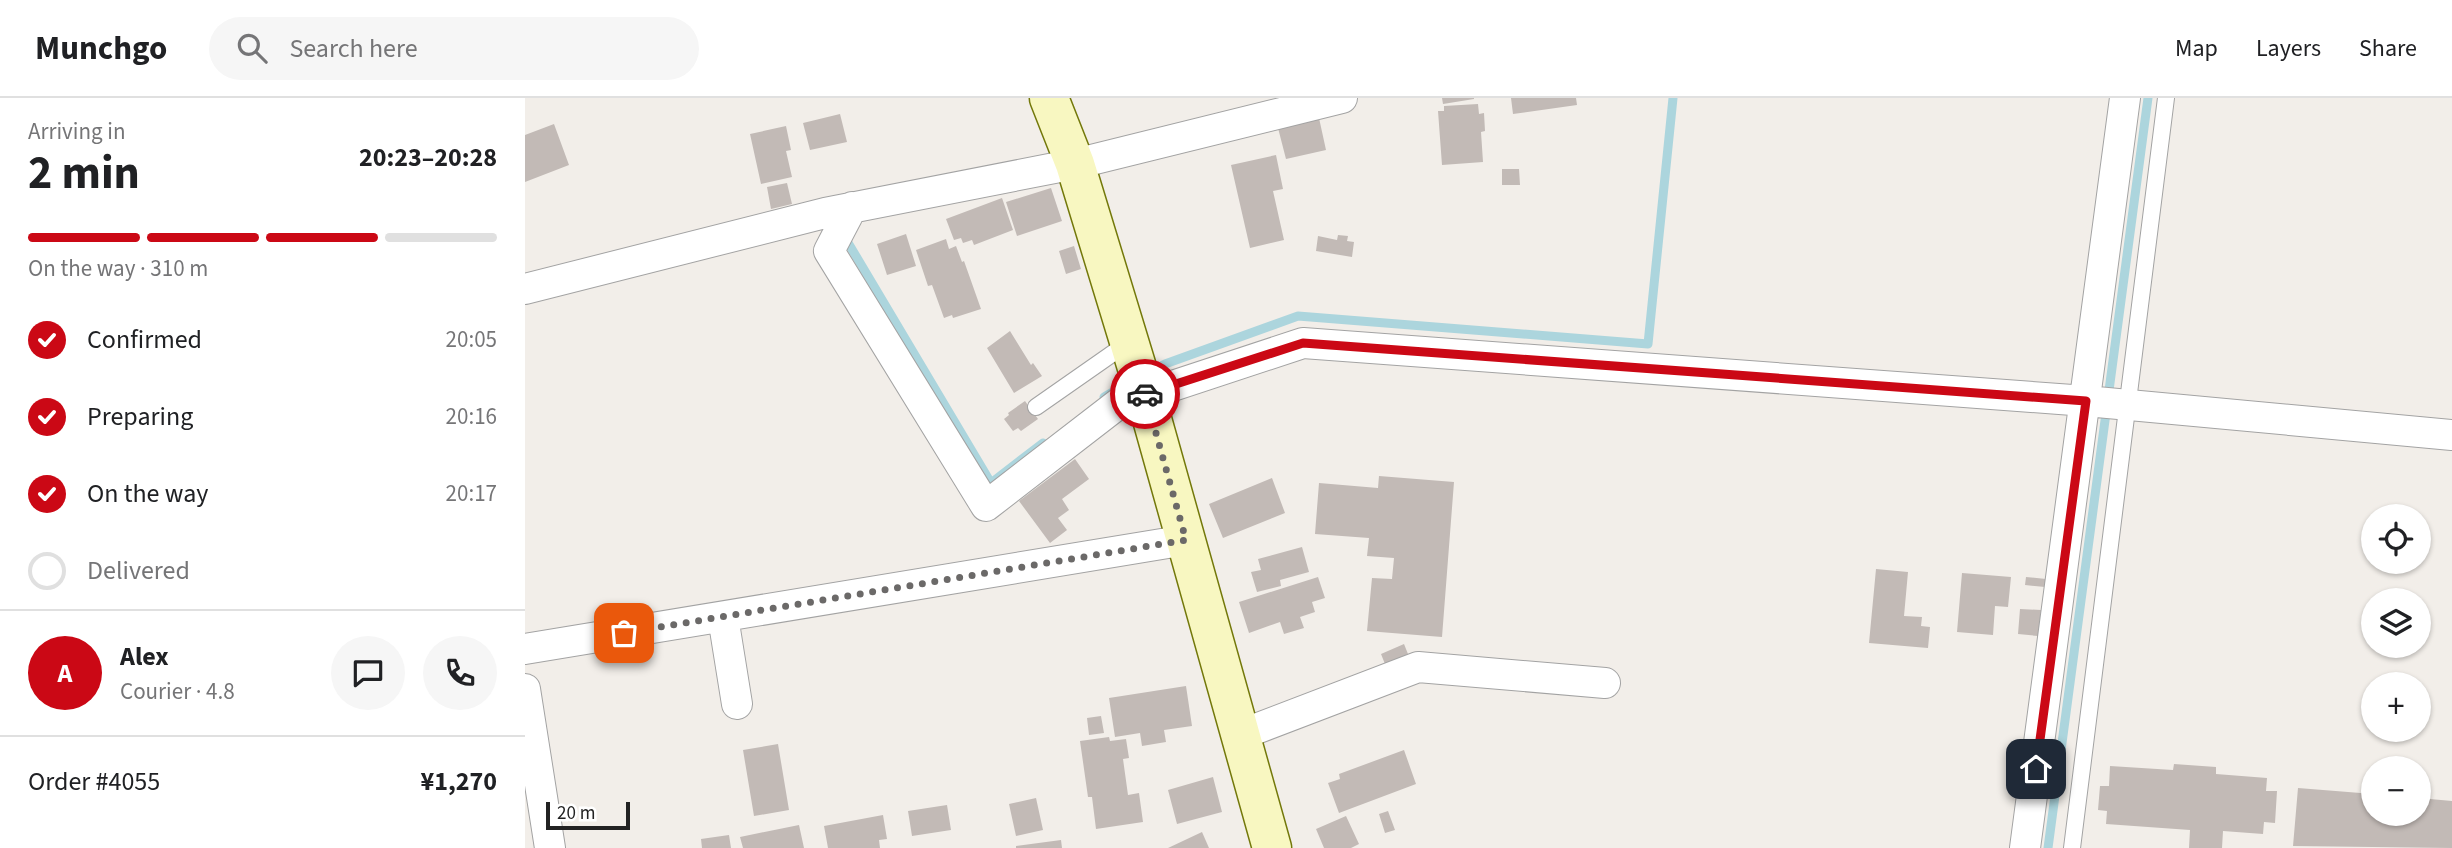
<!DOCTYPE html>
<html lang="en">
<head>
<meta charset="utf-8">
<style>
	:root { --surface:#fff; --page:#f6f6f6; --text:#202124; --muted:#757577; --line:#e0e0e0; --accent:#cb0815 }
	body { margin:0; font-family:"Source Sans 3",sans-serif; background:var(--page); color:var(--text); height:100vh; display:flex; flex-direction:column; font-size:26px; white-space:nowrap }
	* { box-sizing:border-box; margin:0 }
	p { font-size:23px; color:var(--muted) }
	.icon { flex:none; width:38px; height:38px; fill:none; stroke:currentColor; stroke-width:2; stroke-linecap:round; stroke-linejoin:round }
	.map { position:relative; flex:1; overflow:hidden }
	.side { display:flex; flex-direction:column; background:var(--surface); width:525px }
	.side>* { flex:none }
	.buttons { position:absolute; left:1836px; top:406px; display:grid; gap:14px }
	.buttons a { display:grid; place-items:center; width:70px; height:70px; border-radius:50%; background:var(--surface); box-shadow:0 2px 5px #0004; font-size:35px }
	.scale { position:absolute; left:21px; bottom:18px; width:84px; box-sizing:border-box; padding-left:7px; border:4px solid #222; border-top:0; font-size:19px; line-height:24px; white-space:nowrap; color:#222; -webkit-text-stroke:5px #fff; paint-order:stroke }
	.pin { position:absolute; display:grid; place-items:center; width:60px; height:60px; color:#fff; margin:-30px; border-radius:14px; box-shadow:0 4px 10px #0006 }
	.courier { position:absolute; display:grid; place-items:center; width:70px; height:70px; margin:-35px; border:5px solid #cb0815; border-radius:50%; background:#fff; color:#222; box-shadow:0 2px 9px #0007 }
	.summary em { font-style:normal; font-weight:700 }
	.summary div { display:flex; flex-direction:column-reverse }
	.summary { display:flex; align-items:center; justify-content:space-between; height:119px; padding:0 28px }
	h1 { font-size:46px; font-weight:700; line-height:52px }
	.bar { display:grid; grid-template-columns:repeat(4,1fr); gap:10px 7px; align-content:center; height:84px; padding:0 28px }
	.bar i { height:9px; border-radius:5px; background:var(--line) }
	.bar .on { background:var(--accent) }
	.bar p { grid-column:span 4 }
	.line { display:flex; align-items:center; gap:18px; padding:0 28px; border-top:2px solid var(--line) }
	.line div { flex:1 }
	.round { display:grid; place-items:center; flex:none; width:74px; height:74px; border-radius:37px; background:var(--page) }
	ol { padding:0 28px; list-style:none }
	li { display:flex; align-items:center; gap:21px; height:77px }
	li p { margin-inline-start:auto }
	li .icon { padding:7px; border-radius:50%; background:var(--accent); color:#fff; stroke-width:4 }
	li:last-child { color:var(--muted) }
	li i { width:38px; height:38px; border:4px solid var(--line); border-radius:50% }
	header { display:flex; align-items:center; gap:42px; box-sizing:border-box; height:98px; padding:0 35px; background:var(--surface); border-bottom:2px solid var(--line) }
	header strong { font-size:33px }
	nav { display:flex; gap:38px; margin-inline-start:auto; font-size:24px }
	.search { width:490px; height:63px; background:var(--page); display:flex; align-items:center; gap:18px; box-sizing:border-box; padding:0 24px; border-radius:38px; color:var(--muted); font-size:26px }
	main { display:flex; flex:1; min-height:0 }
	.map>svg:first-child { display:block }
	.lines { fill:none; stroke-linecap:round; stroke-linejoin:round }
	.stream { stroke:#acd5dd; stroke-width:9 }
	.building { fill:#c2bab6 }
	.lane-casing { stroke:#a3a3a3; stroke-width:18 }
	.street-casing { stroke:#a3a3a3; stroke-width:32 }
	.secondary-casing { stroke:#73780a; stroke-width:41 }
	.lane { stroke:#fff; stroke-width:16 }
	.street { stroke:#fff; stroke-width:30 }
	.secondary { stroke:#f8f7c1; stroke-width:38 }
	.done { stroke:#6b6968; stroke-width:7; stroke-dasharray:0 12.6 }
	.route { stroke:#cb0815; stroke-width:9 }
</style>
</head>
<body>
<header>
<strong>Munchgo</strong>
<div class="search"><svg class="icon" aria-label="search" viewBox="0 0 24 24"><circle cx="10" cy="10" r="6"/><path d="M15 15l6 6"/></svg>Search here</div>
<nav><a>Map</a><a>Layers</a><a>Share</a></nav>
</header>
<main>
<section class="side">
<div class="summary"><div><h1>2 min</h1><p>Arriving in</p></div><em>20:23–20:28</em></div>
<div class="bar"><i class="on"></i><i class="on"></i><i class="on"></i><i></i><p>On the way · 310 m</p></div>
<ol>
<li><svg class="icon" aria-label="check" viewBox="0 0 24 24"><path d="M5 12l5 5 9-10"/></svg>Confirmed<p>20:05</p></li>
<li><svg class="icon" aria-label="check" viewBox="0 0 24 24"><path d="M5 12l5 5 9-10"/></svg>Preparing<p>20:16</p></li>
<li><svg class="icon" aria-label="check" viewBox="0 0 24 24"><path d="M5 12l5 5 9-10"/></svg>On the way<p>20:17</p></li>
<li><i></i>Delivered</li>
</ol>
<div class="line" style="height:126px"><b class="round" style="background:var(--accent);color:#fff">A</b><div><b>Alex</b><p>Courier · 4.8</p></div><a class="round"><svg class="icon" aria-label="chat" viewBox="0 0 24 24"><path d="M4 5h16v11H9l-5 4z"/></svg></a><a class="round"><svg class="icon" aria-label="phone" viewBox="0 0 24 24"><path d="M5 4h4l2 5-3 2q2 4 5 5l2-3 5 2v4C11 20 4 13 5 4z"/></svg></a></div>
<div class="line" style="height:91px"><div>Order #4055</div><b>¥1,270</b></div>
</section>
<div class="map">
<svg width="1927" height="750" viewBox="0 0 1927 750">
	<rect width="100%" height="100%" fill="#f2eee9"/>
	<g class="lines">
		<path class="stream" d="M317,138l5,5 144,242 52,-40
			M622,275l18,-9 133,-48 350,28 25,-246
			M579,299l27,-16
			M1523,750l100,-750"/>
	</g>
	<path class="building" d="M917,0h32v1l-31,5z
		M986,0h65l1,7 -64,9z
		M953,6l1,10 5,-1 1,18 -4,1 2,30 -41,3 -4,-54h6v-5z
		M315,16l7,28 -37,8 -7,-27z
		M794,20l7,32 -40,9 -8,-31z
		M29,26l15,41 -44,17v-47z
		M261,28l5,24 -5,1 6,26 -31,7 -11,-50z
		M751,57l7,34 -10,2 11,49 -34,8 -19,-83z
		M977,71h17l1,16h-18z
		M262,85l5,21 -21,5 -4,-22z
		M526,90l11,33 -45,15 -11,-34z
		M477,100l11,32 -39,15 -2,-5 -9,3 -2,-5 -7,2 -8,-21z
		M381,136l10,32 -29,9 -10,-31z
		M813,137l10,1 -1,5 7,1 -2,15 -36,-6 2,-15 19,4z
		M421,141l3,10 7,-3 6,16 2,-1 17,48 -28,9 -1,-3 -8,3 -12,-33 -4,1 -12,-36z
		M549,148l7,23 -15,5 -7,-23z
		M485,233l21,34 2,-2 9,13 -28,17 -27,-45z
		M500,303l13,18 -17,12 -3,-3 -5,3 -9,-12 5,-4 -1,-2z
		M550,361l14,20 -27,20 7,11 -11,8 9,12 -17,13 -31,-42z
		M854,378l75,6 -12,155 -75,-6 5,-53 20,1 2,-21 -27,-2 2,-18 -54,-4 4,-51 59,5z
		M747,380l13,35 -62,25 -14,-34z
		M777,449l7,25 -29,8 1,6 -24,6 -6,-20 10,-2 -3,-11z
		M1351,471l32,3 -4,44 18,1 -1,9 9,1 -2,21 -59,-5z
		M1437,475l49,4 -3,30 -13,-1 -2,29 -36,-3z
		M793,479l7,21 -13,4 3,10 -15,5 4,11 -20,6 -4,-12 -31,11 -10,-31z
		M1501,479l20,2 -1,8 -20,-2z
		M1495,511l21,1 -3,26 -20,-2z
		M879,546l4,10 -23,10 -4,-10z
		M661,588l6,40 -28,4 2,12 -24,4 -2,-13 -25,4 -6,-39z
		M576,618l3,17 -15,2 -2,-17z
		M584,639l1,4 16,-2 3,19 -6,1 5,36 11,-2 4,29 -47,7 -4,-32h-4l-8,-56z
		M253,646l11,66 -35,6 -11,-66z
		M879,652l12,34 -77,29 -11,-30 12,-4 -1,-5z
		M1649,666l42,3v7l51,4 -1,13h11l-2,32 -11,-1 -1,12 -40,-3 -1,17h-33l1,-18 -84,-6 1,-13 -9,-1 2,-24h9l1,-20 63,4z
		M688,679l9,35 -45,12 -9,-34z
		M1773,690l75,6v20h46v-16l33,3v47l-159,-2z
		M511,700l7,32 -27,6 -7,-32z
		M422,707l4,25 -39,6 -4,-25z
		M863,713l7,19 -10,3 -6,-19z
		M358,717l4,24 -8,1 1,8h-52l-4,-22z
		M821,718l13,28 -8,4h-27l-8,-19z
		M274,727l5,23h-61l-3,-11z
		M677,734l7,16h-41z
		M204,737l2,13h-29l-1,-9z
		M536,742l1,8h-46v-2z"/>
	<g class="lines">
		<defs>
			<path id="lane" d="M511,309l93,-65
				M1547,750l94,-750"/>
			<path id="street" d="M327,109l-23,44 157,255 132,-102 185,-61 783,58 366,34
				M0,191l300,-76 250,-49 267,-66
				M198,519l14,87
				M0,551l661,-109
				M0,591l25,159
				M715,637l178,-68 187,16
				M1500,750l100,-750"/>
			<path id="secondary" d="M524,0l26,66 70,230 127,454"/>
		</defs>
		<use href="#lane" class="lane-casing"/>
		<use href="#street" class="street-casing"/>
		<use href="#secondary" class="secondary-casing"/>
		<use href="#lane" class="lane"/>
		<use href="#street" class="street"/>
		<use href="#secondary" class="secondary"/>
	</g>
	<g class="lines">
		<path class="done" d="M99,535l562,-93 -41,-146"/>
		<path class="route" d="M620,296l158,-51 783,58 -50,368"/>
	</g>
</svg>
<div class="buttons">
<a><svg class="icon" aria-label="locate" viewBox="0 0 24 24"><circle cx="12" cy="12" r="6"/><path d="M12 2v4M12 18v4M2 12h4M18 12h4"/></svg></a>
<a><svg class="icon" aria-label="layers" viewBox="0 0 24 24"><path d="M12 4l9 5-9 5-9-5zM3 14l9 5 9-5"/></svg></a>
<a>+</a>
<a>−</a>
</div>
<div class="scale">20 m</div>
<div class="pin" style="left:99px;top:535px;background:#ea580c"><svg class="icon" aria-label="bag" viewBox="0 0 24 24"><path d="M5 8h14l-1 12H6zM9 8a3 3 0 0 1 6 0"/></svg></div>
<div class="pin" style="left:1511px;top:671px;background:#1f2937"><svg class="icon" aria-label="home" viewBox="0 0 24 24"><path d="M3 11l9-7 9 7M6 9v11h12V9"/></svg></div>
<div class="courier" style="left:620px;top:296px"><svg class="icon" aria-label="car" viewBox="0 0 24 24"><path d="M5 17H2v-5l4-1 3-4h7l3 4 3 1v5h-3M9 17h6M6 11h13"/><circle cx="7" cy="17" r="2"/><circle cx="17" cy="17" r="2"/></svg></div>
</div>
</main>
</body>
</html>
